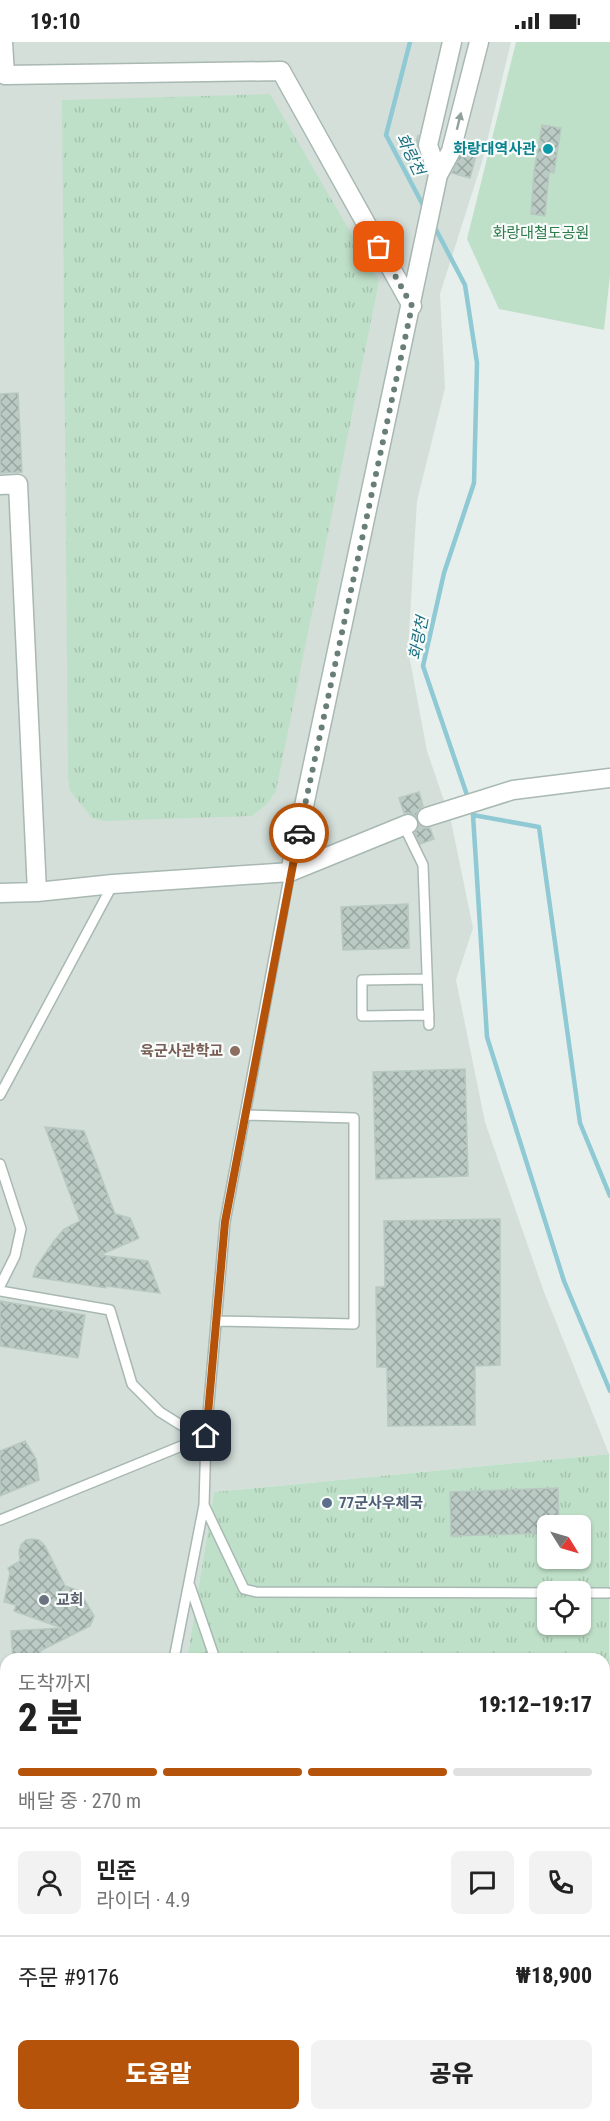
<!DOCTYPE html>
<html lang="ko">
<head>
<meta charset="utf-8">
<style>
	:root { --surface:#fff; --page:#f2f2f2; --text:#222; --muted:#767676; --line:#e0e0e0; --accent:#b45309 }
	body { margin:0; font-family:"Roboto Condensed","Noto Sans KR",sans-serif; background:var(--page); color:var(--text); height:100vh; display:flex; flex-direction:column; font-size:22px; white-space:nowrap }
	* { box-sizing:border-box; margin:0 }
	p { font-size:20px; color:var(--muted) }
	.icon { flex:none; width:33px; height:33px; fill:none; stroke:currentColor; stroke-width:2; stroke-linecap:round; stroke-linejoin:round }
	.map { position:relative; flex:1; overflow:hidden }
	.panel { position:absolute; left:0px; top:1611px; width:610px; height:468px; display:flex; flex-direction:column; background:var(--surface); border-radius:18px 18px 0 0; box-shadow:0 2px 4px #0004 }
	.panel>* { flex:none }
	.needle { width:39px; rotate:127deg }
	.fabs { position:absolute; left:537px; top:1473px; display:grid; gap:12px }
	.fabs a { display:grid; place-items:center; width:54px; height:54px; border-radius:9px; background:var(--surface); box-shadow:0 2px 4px #0004; font-size:30px }
	.pin { position:absolute; display:grid; place-items:center; width:51px; height:51px; color:#fff; margin:-26px; border-radius:12px; box-shadow:0 3px 9px #0006 }
	.courier { position:absolute; display:grid; place-items:center; width:60px; height:60px; margin:-30px; border:4px solid #b45309; border-radius:50%; background:#fff; color:#222; box-shadow:0 2px 8px #0007 }
	.head em { font-style:normal; font-weight:800 }
	.head div { display:flex; flex-direction:column-reverse }
	.head { display:flex; align-items:center; justify-content:space-between; height:102px; padding:0 18px }
	h1 { font-size:39px; font-weight:800; line-height:45px }
	.bar { display:grid; grid-template-columns:repeat(4,1fr); gap:9px 6px; align-content:center; height:72px; padding:0 18px }
	.bar i { height:8px; border-radius:4px; background:var(--line) }
	.bar .active { background:var(--accent) }
	.bar p { grid-column:span 4 }
	.line { display:flex; align-items:center; gap:15px; padding:0 18px; border-top:2px solid var(--line) }
	.line div { flex:1 }
	.round { display:grid; place-items:center; flex:none; width:63px; height:63px; border-radius:9px; background:var(--page) }
	.primary-button { display:flex; gap:12px; margin-top:auto; padding:12px 18px }
	.primary-button a { flex:1; height:69px; border-radius:9px; background:var(--accent); color:#fff; font-size:24px; font-weight:800; line-height:69px; text-align:center }
	.primary-button a+a { background:var(--page); color:var(--text) }
	.status { display:flex; justify-content:space-between; align-items:center; height:42px; padding:0 30px; background:var(--surface); direction:ltr }
	.status svg { height:16px; fill:currentColor }
	.map>svg:first-child { display:block }
	.built { fill:#d4dfda }
	.grass { fill:url(#grass-tufts); fill-rule:evenodd }
	.green { fill:#bfe0c8 }
	.lines { fill:none; stroke-linecap:round; stroke-linejoin:round }
	.stream { stroke:#8ec9d4; stroke-width:4.5 }
	.building { fill:url(#building-cross-hatch); stroke:#b8c9c2; stroke-width:1.5 }
	.service-casing { stroke:#a8b8b2; stroke-width:12 }
	.minor-casing { stroke:#a8b8b2; stroke-width:21 }
	.service { stroke:#fff; stroke-width:9 }
	.minor { stroke:#fff; stroke-width:18 }
	.oneway { fill:#92a09c }
	.done { stroke:#687f78; stroke-width:6; stroke-dasharray:0 10.8 }
	.route { stroke:#b45309; stroke-width:8 }
	.culture-dot { fill:#0f9aa8; stroke:#f7fbf9; stroke-width:2 }
	.education-dot { fill:#8d6e63; stroke:#f7fbf9; stroke-width:2 }
	.service-dot { fill:#5c6f8a; stroke:#f7fbf9; stroke-width:2 }
	.worship-dot { fill:#6b7280; stroke:#f7fbf9; stroke-width:2 }
	.labels { text-anchor:middle; stroke-width:4.5; stroke-linejoin:round; paint-order:stroke }
	.culture-label { font-size:15px; font-weight:bold; fill:#0d838f; stroke:#f7fbf9; text-anchor:end }
	.park-label { font-size:15px; fill:#2d7a4b; stroke:#f7fbf9 }
	.education-label { font-size:15px; font-weight:bold; fill:#785e54; stroke:#f7fbf9; text-anchor:end }
	.service-label { font-size:15px; font-weight:bold; fill:#4e5e75; stroke:#f7fbf9; text-anchor:start }
	.worship-label { font-size:15px; font-weight:bold; fill:#5b616d; stroke:#f7fbf9; text-anchor:start }
	.water-label { font-size:16px; font-style:italic; fill:#1c6f80; stroke:#f7fbf9 }
</style>
</head>
<body>
<div class="status"><b>19:10</b><svg viewBox="0 0 49 12"><path d="M0 12V9h3v3zM5 12V6h3v6zM10 12V3h3v9zM15 12V0h3v12zM26 1h20v11H26zM47 4h2v5h-2z"/></svg></div>
<div class="map">
<svg width="610" height="2079" viewBox="0 0 610 2079">
	<defs>
		<pattern id="grass-tufts" width="24" height="20" patternUnits="userSpaceOnUse" patternTransform="scale(1.5)"><rect width="24" height="20" fill="#bfe0c8"/><path d="M3 7l-1-3M5 7V3M7 7l1-3M15 17l-1-3M17 17v-4M19 17l1-3" fill="none" stroke="#a4c1ad"/></pattern>
		<pattern id="building-cross-hatch" width="8" height="8" patternUnits="userSpaceOnUse" patternTransform="scale(1.5)"><rect width="8" height="8" fill="#bbcac4"/><path d="M0 0l8 8M0 8l8-8" fill="none" stroke="#98a6a0"/></pattern>
	</defs>
	<rect width="100%" height="100%" fill="#e6efeb"/>
	<path class="built" d="M0,0h511l-29,120 -42,132 5,94 -28,113 -9,149 19,101 24,70 22,107 -17,52 29,142 59,170 65,162 -395,38 -27,167h-181v456h129v6h-135z"/>
	<path class="grass" d="M270,52l109,187 -103,510 -9,13 -15,12 -148,5 -12,-3 -22,-27 -2,-14 -6,-677z
		M609,1412l1,667h-475v-6h469v-456h-417l27,-167zM548,1484h32v32h-32zM548,1550h32v32h-32z"/>
	<path class="green" d="M516,0h94v233l-6,55 -105,-21 -32,-70z
		M604,1638h5l1,155 -6,1z"/>
	<g class="lines">
		<path class="stream" d="M410,0l-24,93 39,74
			M433,182l32,61 12,78 -3,120 -30,90 -21,93 45,132
			M471,764l2,9 66,12 41,296 30,73
			M473,773l14,222 77,244 46,110"/>
	</g>
	<path class="building" d="M542,83l19,3 -7,45 -5,-1 -4,44 -14,-2 3,-42z
		M418,93l-1,13 6,17 -12,-3z
		M463,106l14,4 -7,26 -18,-5z
		M18,351l4,79 -22,1v-79z
		M419,750l4,14 -5,4 -2,6 -6,-3h-6l-5,-15z
		M419,783l5,3h6l4,11 -14,5 -5,-11z
		M408,862l1,44 -66,2 -2,-43z
		M465,1027l3,107 -92,3 -3,-107z
		M45,1085l39,4 31,83 15,4 9,20 -39,17 48,6 12,32 -54,-7v2l-73,-11 3,-10 18,-26 10,-12 16,-8z
		M500,1177v146l-25,1v59l-87,1 -1,-59h-10l-1,-80h9l-1,-66z
		M0,1259l85,14 -7,43 -78,-12z
		M25,1399l11,18 3,21 -39,16v-45z
		M558,1446l1,38h-11v7l-97,3 -1,-44z
		M32,1497l7,1 6,6 20,40 12,4 -2,4 8,3 11,19 -4,10 -50,25v8h-27l-2,-28 51,-3 -48,-17 2,-6 -12,-3 6,-29 -2,-5 12,-7 -1,-10 2,-6 5,-5z"/>
	<g class="lines">
		<defs>
			<path id="service" d="M404,784l19,39 6,160
				M427,937l-65,1v36l67,-1
				M0,1053l113,-211
				M0,1122l21,65 -6,27 -15,30
				M0,1249l110,19 22,74 28,28 24,15 22,9 -206,84
				M216,1279l138,3v-206l-109,-3
				M204,1463l40,84 12,3 292,1
				M190,1544l25,73
				M580,1551h28
				M174,1617l30,-154 2,-69 19,-214 65,-350
				M0,1925l6,-2"/>
			<path id="minor" d="M3,0l2,33 276,-4 131,235
				M438,133l-10,-30 24,-103
				M0,443l18,-1 19,408
				M427,775l86,-27 97,-12
				M290,830l118,-48
				M0,851l37,-1 76,-8 177,-12 148,-697 13,-24 28,-109
				M604,1899l6,-2
				M288,2079l7,-6"/>
		</defs>
		<use href="#service" class="service-casing"/>
		<use href="#minor" class="minor-casing"/>
		<use href="#service" class="service"/>
		<use href="#minor" class="minor"/>
	</g>
	<defs><path id="oneway-solid" d="M-6-.8H1V-3.2L6.5 0L1 3.2V.8H-6Z" transform="scale(1.5)"/></defs>
	<use class="oneway" href="#oneway-solid" transform="translate(459 79) rotate(-76)"/>
	<g class="lines">
		<path class="done" d="M299,791l113,-527 -33,-59"/>
		<path class="route" d="M206,1394l19,-214 74,-389"/>
	</g>
	<circle class="culture-dot" cx="548" cy="107" r="6"/>
	<circle class="education-dot" cx="235" cy="1009" r="6"/>
	<circle class="service-dot" cx="327" cy="1461" r="6"/>
	<circle class="worship-dot" cx="44" cy="1558" r="6"/>
	<g class="labels">
		<g class="culture-label">
			<text x="536" y="112">화랑대역사관</text>
		</g>
		<g class="park-label">
			<text x="541" y="196">화랑대철도공원</text>
		</g>
		<g class="education-label">
			<text x="223" y="1014">육군사관학교</text>
		</g>
		<g class="service-label">
			<text x="339" y="1466">77군사우체국</text>
		</g>
		<g class="worship-label">
			<text x="56" y="1563">교회</text>
		</g>
		<g class="water-label">
			<text transform="translate(411 112) rotate(64)" y="6">화랑천</text>
			<text transform="translate(418 596) rotate(-79)" y="6">화랑천</text>
		</g>
	</g>
</svg>
<div class="fabs">
<a><svg class="needle" viewBox="-14 -14 28 28"><path d="M0-13l5 13h-10z" fill="#e53935"/><path d="M0 13l5-13h-10z" fill="#767676"/></svg></a>
<a><svg class="icon" aria-label="locate" viewBox="0 0 24 24"><circle cx="12" cy="12" r="6"/><path d="M12 2v4M12 18v4M2 12h4M18 12h4"/></svg></a>
</div>
<div class="pin" style="left:379px;top:205px;background:#ea580c"><svg class="icon" aria-label="bag" viewBox="0 0 24 24"><path d="M5 8h14l-1 12H6zM9 8a3 3 0 0 1 6 0"/></svg></div>
<div class="pin" style="left:206px;top:1394px;background:#1f2937"><svg class="icon" aria-label="home" viewBox="0 0 24 24"><path d="M3 11l9-7 9 7M6 9v11h12V9"/></svg></div>
<div class="courier" style="left:299px;top:791px"><svg class="icon" aria-label="car" viewBox="0 0 24 24"><path d="M5 17H2v-5l4-1 3-4h7l3 4 3 1v5h-3M9 17h6M6 11h13"/><circle cx="7" cy="17" r="2"/><circle cx="17" cy="17" r="2"/></svg></div>
<section class="panel">
<div class="head"><div><h1>2 분</h1><p>도착까지</p></div><em>19:12–19:17</em></div>
<div class="bar"><i class="active"></i><i class="active"></i><i class="active"></i><i></i><p>배달 중 · 270 m</p></div>
<div class="line" style="height:108px"><a class="round"><svg class="icon" aria-label="person" viewBox="0 0 24 24"><circle cx="12" cy="8" r="4"/><path d="M4 21q1-7 8-7t8 7"/></svg></a><div><b>민준</b><p>라이더 · 4.9</p></div><a class="round"><svg class="icon" aria-label="chat" viewBox="0 0 24 24"><path d="M4 5h16v11H9l-5 4z"/></svg></a><a class="round"><svg class="icon" aria-label="phone" viewBox="0 0 24 24"><path d="M5 4h4l2 5-3 2q2 4 5 5l2-3 5 2v4C11 20 4 13 5 4z"/></svg></a></div>
<div class="line" style="height:78px"><div>주문 #9176</div><b>₩18,900</b></div>
<div class="primary-button"><a>도움말</a><a>공유</a></div>
</section>
</div>
</body>
</html>
